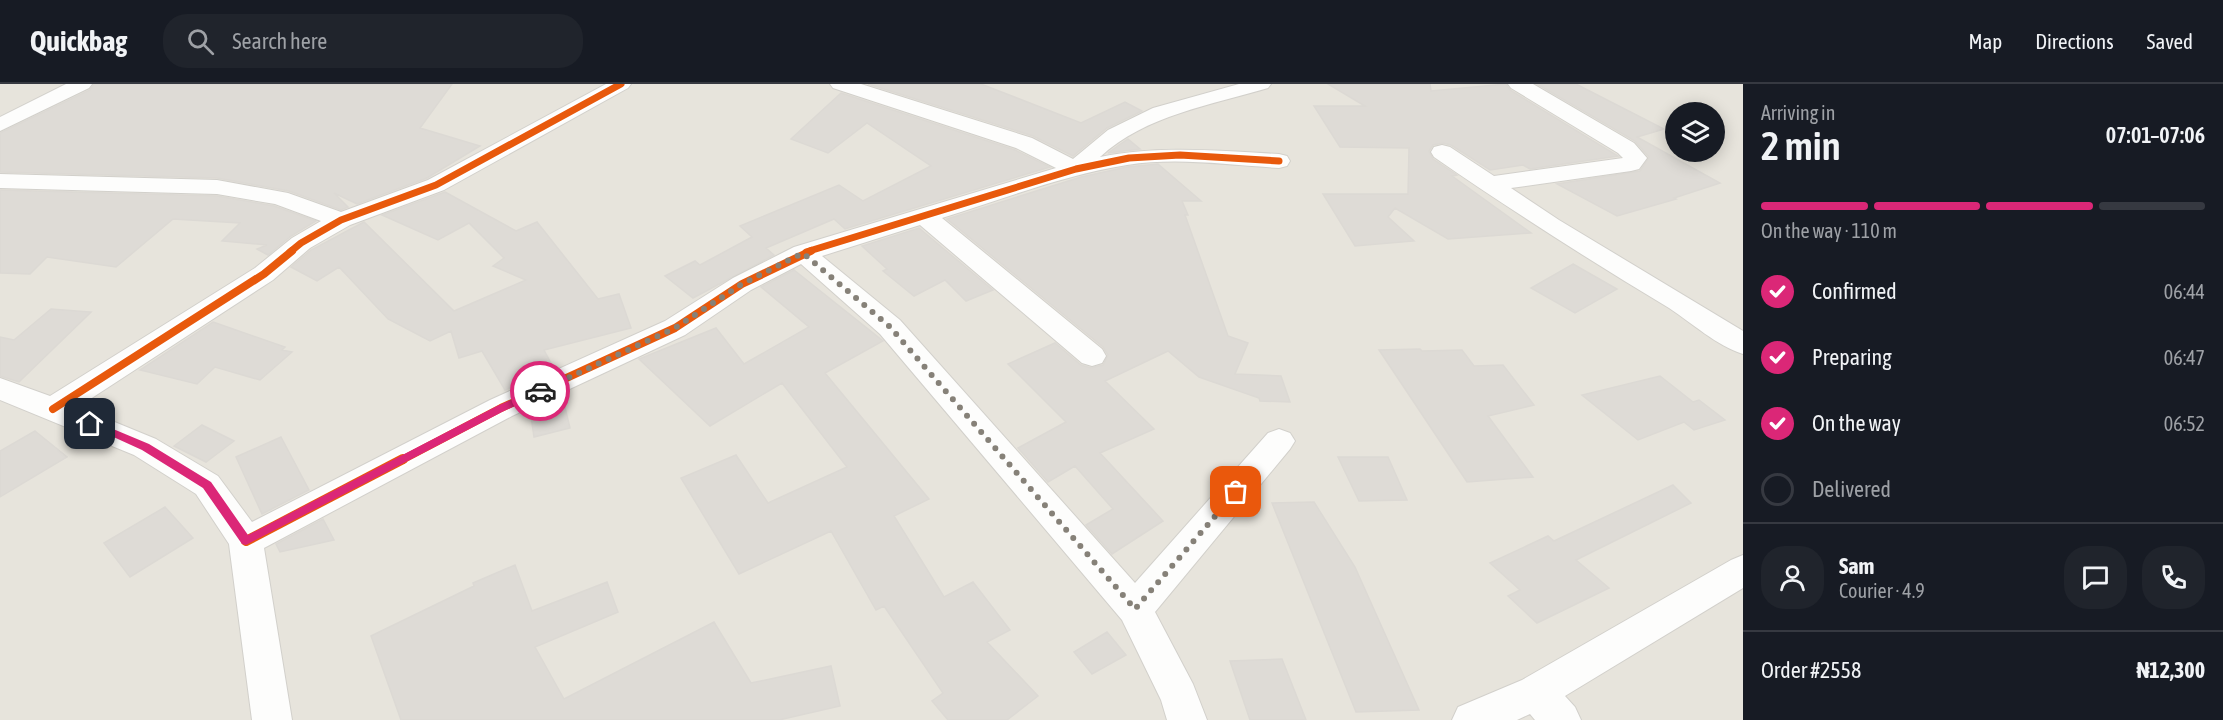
<!DOCTYPE html>
<html lang="en">
<head>
<meta charset="utf-8">
<style>
	:root { --surface:#171b24; --page:#20242c; --text:#f1f3f6; --muted:#9ea1a6; --line:#363941; --accent:#db2777 }
	body { margin:0; font-family:"Asap Condensed",sans-serif; background:var(--page); color:var(--text); height:100vh; display:flex; flex-direction:column; font-size:22px; white-space:nowrap }
	* { box-sizing:border-box; margin:0 }
	p { font-size:20px; color:var(--muted) }
	.icon { flex:none; width:33px; height:33px; fill:none; stroke:currentColor; stroke-width:2; stroke-linecap:round; stroke-linejoin:round }
	.map { position:relative; flex:1; overflow:hidden }
	.side { display:flex; flex-direction:column; background:var(--surface); width:480px }
	.side>* { flex:none }
	.fabs { position:absolute; left:1665px; top:18px; display:grid; gap:12px }
	.fabs a { display:grid; place-items:center; width:60px; height:60px; border-radius:50%; background:var(--surface); box-shadow:0 3px 15px #0003; font-size:30px }
	.pin { position:absolute; display:grid; place-items:center; width:51px; height:51px; color:#fff; margin:-26px; border-radius:12px; box-shadow:0 3px 9px #0006 }
	.courier { position:absolute; display:grid; place-items:center; width:60px; height:60px; margin:-30px; border:4px solid #db2777; border-radius:50%; background:#fff; color:#222; box-shadow:0 2px 8px #0007 }
	.summary em { font-style:normal; font-weight:600 }
	.summary div { display:flex; flex-direction:column-reverse }
	.summary { display:flex; align-items:center; justify-content:space-between; height:102px; padding:0 18px }
	h1 { font-size:39px; font-weight:600; line-height:45px }
	.bar { display:grid; grid-template-columns:repeat(4,1fr); gap:9px 6px; align-content:center; height:72px; padding:0 18px }
	.bar i { height:8px; border-radius:4px; background:var(--line) }
	.bar .on { background:var(--accent) }
	.bar p { grid-column:span 4 }
	.line { display:flex; align-items:center; gap:15px; padding:0 18px; border-top:2px solid var(--line) }
	.line div { flex:1 }
	.round { display:grid; place-items:center; flex:none; width:63px; height:63px; border-radius:24px; background:var(--page) }
	ol { padding:0 18px; list-style:none }
	li { display:flex; align-items:center; gap:18px; height:66px }
	li p { margin-inline-start:auto }
	li .icon { padding:6px; border-radius:50%; background:var(--accent); color:#fff; stroke-width:4 }
	li:last-child { color:var(--muted) }
	li i { width:33px; height:33px; border:3px solid var(--line); border-radius:50% }
	header { display:flex; align-items:center; gap:36px; box-sizing:border-box; height:84px; padding:0 30px; background:var(--surface); border-bottom:2px solid var(--line) }
	header strong { font-size:28px }
	nav { display:flex; gap:33px; margin-inline-start:auto; font-size:21px }
	.search { width:420px; height:54px; background:var(--page); display:flex; align-items:center; gap:15px; box-sizing:border-box; padding:0 21px; border-radius:24px; color:var(--muted); font-size:22px }
	main { display:flex; flex:1; min-height:0 }
	.map>svg:first-child { display:block }
	.residential { fill:#e7e4dc; fill-rule:evenodd }
	.building { fill:#dedbd6; stroke:#dcd9d4; stroke-width:1.5 }
	.lines { fill:none; stroke-linecap:round; stroke-linejoin:round }
	.minor-casing { stroke:#d2d0cb; stroke-width:2 }
	.minor { fill:#fdfdfc; fill-rule:evenodd }
	.cycleway-far2-casing { stroke:#fff; stroke-width:10 }
	.cycleway-far1-casing { stroke:#fff; stroke-width:12 }
	.cycleway-casing { stroke:#fff; stroke-width:14 }
	.cycleway-far2 { stroke:#e8590c; stroke-width:7 }
	.cycleway-far1 { stroke:#e8590c; stroke-width:8 }
	.cycleway { stroke:#e8590c; stroke-width:10 }
	.route { fill:#db2777 }
	.done { stroke:#868178; stroke-width:6; stroke-dasharray:0 10.8 }
</style>
</head>
<body>
<header>
<strong>Quickbag</strong>
<div class="search"><svg class="icon" aria-label="search" viewBox="0 0 24 24"><circle cx="10" cy="10" r="6"/><path d="M15 15l6 6"/></svg>Search here</div>
<nav><a>Map</a><a>Directions</a><a>Saved</a></nav>
</header>
<main>
<div class="map">
<svg width="1743" height="636" viewBox="0 0 1743 636">
	<rect width="100%" height="100%" fill="#f4f2ee"/>
	<path class="residential" d="M0,0h1743v636h-1743zM1676,28h38v40h-38z"/>
	<path class="building" d="M94,0h358l-32,44 60,18 -53,32 -70,26 -23,-11 14,14 -7,3 -52,-19 -72,-13 -217,-6v-39l90,-43z
		M868,0h113l100,39 44,-21 17,9 -35,17 -34,28 -40,-20z
		M1328,0h102l1,7 75,-7 4,6 108,66 -88,13 -7,-4 -33,5 -39,-25 -8,-2 -10,2 -4,6 4,8 24,16 -5,1 79,57 -83,6 -53,-31 -7,9 26,24 -59,5 -32,-52h85l1,-46 -69,-1 -26,-41h51z
		M1537,0h39l88,45 -27,8 83,46 -46,15 2,1 -59,17 -60,-32 83,-13 9,-14 -14,-16z
		M841,9l174,57 35,17 -205,62 -11,-10 -68,29 8,7 -81,43 -28,-22 30,-15 5,4 52,-28 -12,-11 99,-41 24,16 68,-35 -64,-43 -39,30 -37,-14z
		M1128,55l12,10 -32,4 11,-8z
		M1158,80l43,37h-19l6,14h-3l43,121 20,7 -13,31 46,2 9,26 -30,-1 -1,-3 -60,-21 -31,-26 -63,30 49,48 -54,24 63,68 -51,33 -26,-29 27,-16 -38,-43 -27,16 -30,-34 48,-26 -58,-58 47,-21 26,22 10,3 12,-3 5,-10 -5,-8 -156,-128 134,-42 46,-10z
		M0,106l217,6 57,10 42,15 -25,15 -23,19 -11,-6 10,-4 -45,-4 18,-18 -67,-4 -57,48 -69,-10 -17,17 -30,-1z
		M445,108l71,39 21,-9 61,77 21,-5 12,34 -87,22 10,19 -49,21 -23,-39 -23,7 -8,-27 -21,10 -42,-22 -49,-52 -22,14 -26,-14 20,-17 53,-28 90,89 72,-31 -33,-14 11,-8 -35,-35 -31,17 -56,-25z
		M919,144l74,62 -27,11 -21,-21 -31,16 -31,-25 4,-2 -25,-23z
		M1573,180l44,25 -42,24 -44,-25z
		M794,186l89,71 -58,32 104,126 -35,17 50,81 29,-15 37,48 -23,12 51,54 -31,24h-59l-16,-19 11,-8 -59,-87 -8,4 -45,-79 -92,43 -58,-96 55,-23 32,48 79,-36 -65,-84 -72,43 -71,-67 77,-31 28,36 65,-37 -48,-40z
		M51,225l40,3 -72,70 -19,-6v-39l14,3z
		M213,238l72,25 -3,3 10,2 -32,28 -45,-13 -18,17 -57,-14z
		M1420,265l2,2 40,-1 12,16 29,-1 31,40 -46,11 45,61 -66,5 -88,-132z
		M1660,292l33,26 6,-2 26,20 -31,10 -10,-8 -46,18 -56,-45z
		M562,311l8,33 -36,9 -4,-27z
		M202,341l32,16 -28,21 -32,-16z
		M35,347l32,26 -67,40v-46z
		M281,353l28,53 -47,24 -26,-57z
		M1338,373h50l19,43 -48,1z
		M1673,401l18,18 -115,57 33,28 -72,35 -29,-27 12,-6 -30,-27 58,-27 6,5z
		M1314,418l41,65 64,143 -63,2 -84,-209z
		M165,423l28,31 -63,39 -26,-34z
		M323,435l11,21 -54,12 -4,-8z
		M515,481l17,46 75,-29 11,30 -83,35 29,52 150,-77 37,61 80,-17 9,40 -61,14h-378l-30,-84 103,-50 -1,-3z
		M1107,548l19,23 -34,19 -18,-22z
		M1282,575l24,61h-56l-20,-59z"/>
	<g class="lines">
		<defs>
			<path id="minor" d="M66,0h26l-3,4 -89,43v-14z
				M606,0h25l-3,4 -184,102 -94,35 -40,23 -37,32 -195,127 78,32 62,37 34,46 238,-122 175,-79 68,-43 61,-31 262,-79 -40,-20 -183,-60 -3,-4h31l171,54 41,21 35,-29 45,-22 86,-24h32l-3,4c-56,17 -123,27 -168,69 60,-12 119,-6 179,-3l8,2 3,5 -3,5 -8,2c-50,-3 -102,-11 -152,-3 -63,10 -124,34 -185,53l160,131 4,7 -4,7 -10,3 -10,-3 -162,-138 -98,31 78,64 235,263 133,-150 11,-4 11,4 5,8 -5,8 -135,163 38,72 14,36h-40l-6,-20 -39,-80 -242,-286 -79,-70 -50,26 -66,45 -173,81 -248,132 28,172h-40l-23,-176 -33,-50 -62,-39 -134,-55v-22l50,18 205,-128 37,-30 29,-17 -46,-17 -58,-10 -217,-6v-14l217,6 71,13 53,19 87,-32z
				M1508,0h25l101,59 13,15 -8,11 -8,2 -120,17 48,32 184,111v23c-26,-8 -51,-31 -74,-46 -80,-48 -158,-98 -235,-151l-3,-5 3,-5 8,-2 8,2 44,29 129,-18 -5,-5 -107,-65z
				M1743,471v33l-178,108 10,11 6,13h-46l-5,-6 -13,6h-65l6,-13 64,-27 209,-120z"/>
		</defs>
		<use href="#minor" class="minor-casing"/>
		<use href="#minor" class="minor"/>
		<defs>
			<path id="cycleway-far2" d="M290,168l11,-9 40,-23 95,-35 185,-101
				M806,168l270,-83 53,-11 51,-3 99,6"/>
			<path id="cycleway-far1" d="M53,325l211,-135 28,-23
				M400,377l101,-53 174,-80 67,-44 69,-33"/>
			<path id="cycleway" d="M246,457l157,-82"/>
		</defs>
		<use href="#cycleway-far2" class="cycleway-far2-casing"/>
		<use href="#cycleway-far1" class="cycleway-far1-casing"/>
		<use href="#cycleway" class="cycleway-casing"/>
		<use href="#cycleway-far2" class="cycleway-far2"/>
		<use href="#cycleway-far1" class="cycleway-far1"/>
		<use href="#cycleway" class="cycleway"/>
	</g>
	<path class="route" d="M540,303l5,4 -2,2 -39,18 -258,134 -4,-1 -39,-56 -61,-38 -57,-26 5,-4 4,1 55,23 62,38 37,53 249,-129z"/>
	<g class="lines">
		<path class="done" d="M540,307l135,-63 67,-44 61,-31 87,74 245,282 101,-117"/>
	</g>
</svg>
<div class="fabs">
<a><svg class="icon" aria-label="layers" viewBox="0 0 24 24"><path d="M12 4l9 5-9 5-9-5zM3 14l9 5 9-5"/></svg></a>
</div>
<div class="pin" style="left:1236px;top:408px;background:#ea580c"><svg class="icon" aria-label="bag" viewBox="0 0 24 24"><path d="M5 8h14l-1 12H6zM9 8a3 3 0 0 1 6 0"/></svg></div>
<div class="pin" style="left:90px;top:340px;background:#1f2937"><svg class="icon" aria-label="home" viewBox="0 0 24 24"><path d="M3 11l9-7 9 7M6 9v11h12V9"/></svg></div>
<div class="courier" style="left:540px;top:307px"><svg class="icon" aria-label="car" viewBox="0 0 24 24"><path d="M5 17H2v-5l4-1 3-4h7l3 4 3 1v5h-3M9 17h6M6 11h13"/><circle cx="7" cy="17" r="2"/><circle cx="17" cy="17" r="2"/></svg></div>
</div>
<section class="side">
<div class="summary"><div><h1>2 min</h1><p>Arriving in</p></div><em>07:01–07:06</em></div>
<div class="bar"><i class="on"></i><i class="on"></i><i class="on"></i><i></i><p>On the way · 110 m</p></div>
<ol>
<li><svg class="icon" aria-label="check" viewBox="0 0 24 24"><path d="M5 12l5 5 9-10"/></svg>Confirmed<p>06:44</p></li>
<li><svg class="icon" aria-label="check" viewBox="0 0 24 24"><path d="M5 12l5 5 9-10"/></svg>Preparing<p>06:47</p></li>
<li><svg class="icon" aria-label="check" viewBox="0 0 24 24"><path d="M5 12l5 5 9-10"/></svg>On the way<p>06:52</p></li>
<li><i></i>Delivered</li>
</ol>
<div class="line" style="height:108px"><a class="round"><svg class="icon" aria-label="person" viewBox="0 0 24 24"><circle cx="12" cy="8" r="4"/><path d="M4 21q1-7 8-7t8 7"/></svg></a><div><b>Sam</b><p>Courier · 4.9</p></div><a class="round"><svg class="icon" aria-label="chat" viewBox="0 0 24 24"><path d="M4 5h16v11H9l-5 4z"/></svg></a><a class="round"><svg class="icon" aria-label="phone" viewBox="0 0 24 24"><path d="M5 4h4l2 5-3 2q2 4 5 5l2-3 5 2v4C11 20 4 13 5 4z"/></svg></a></div>
<div class="line" style="height:78px"><div>Order #2558</div><b>₦12,300</b></div>
</section>
</main>
</body>
</html>
